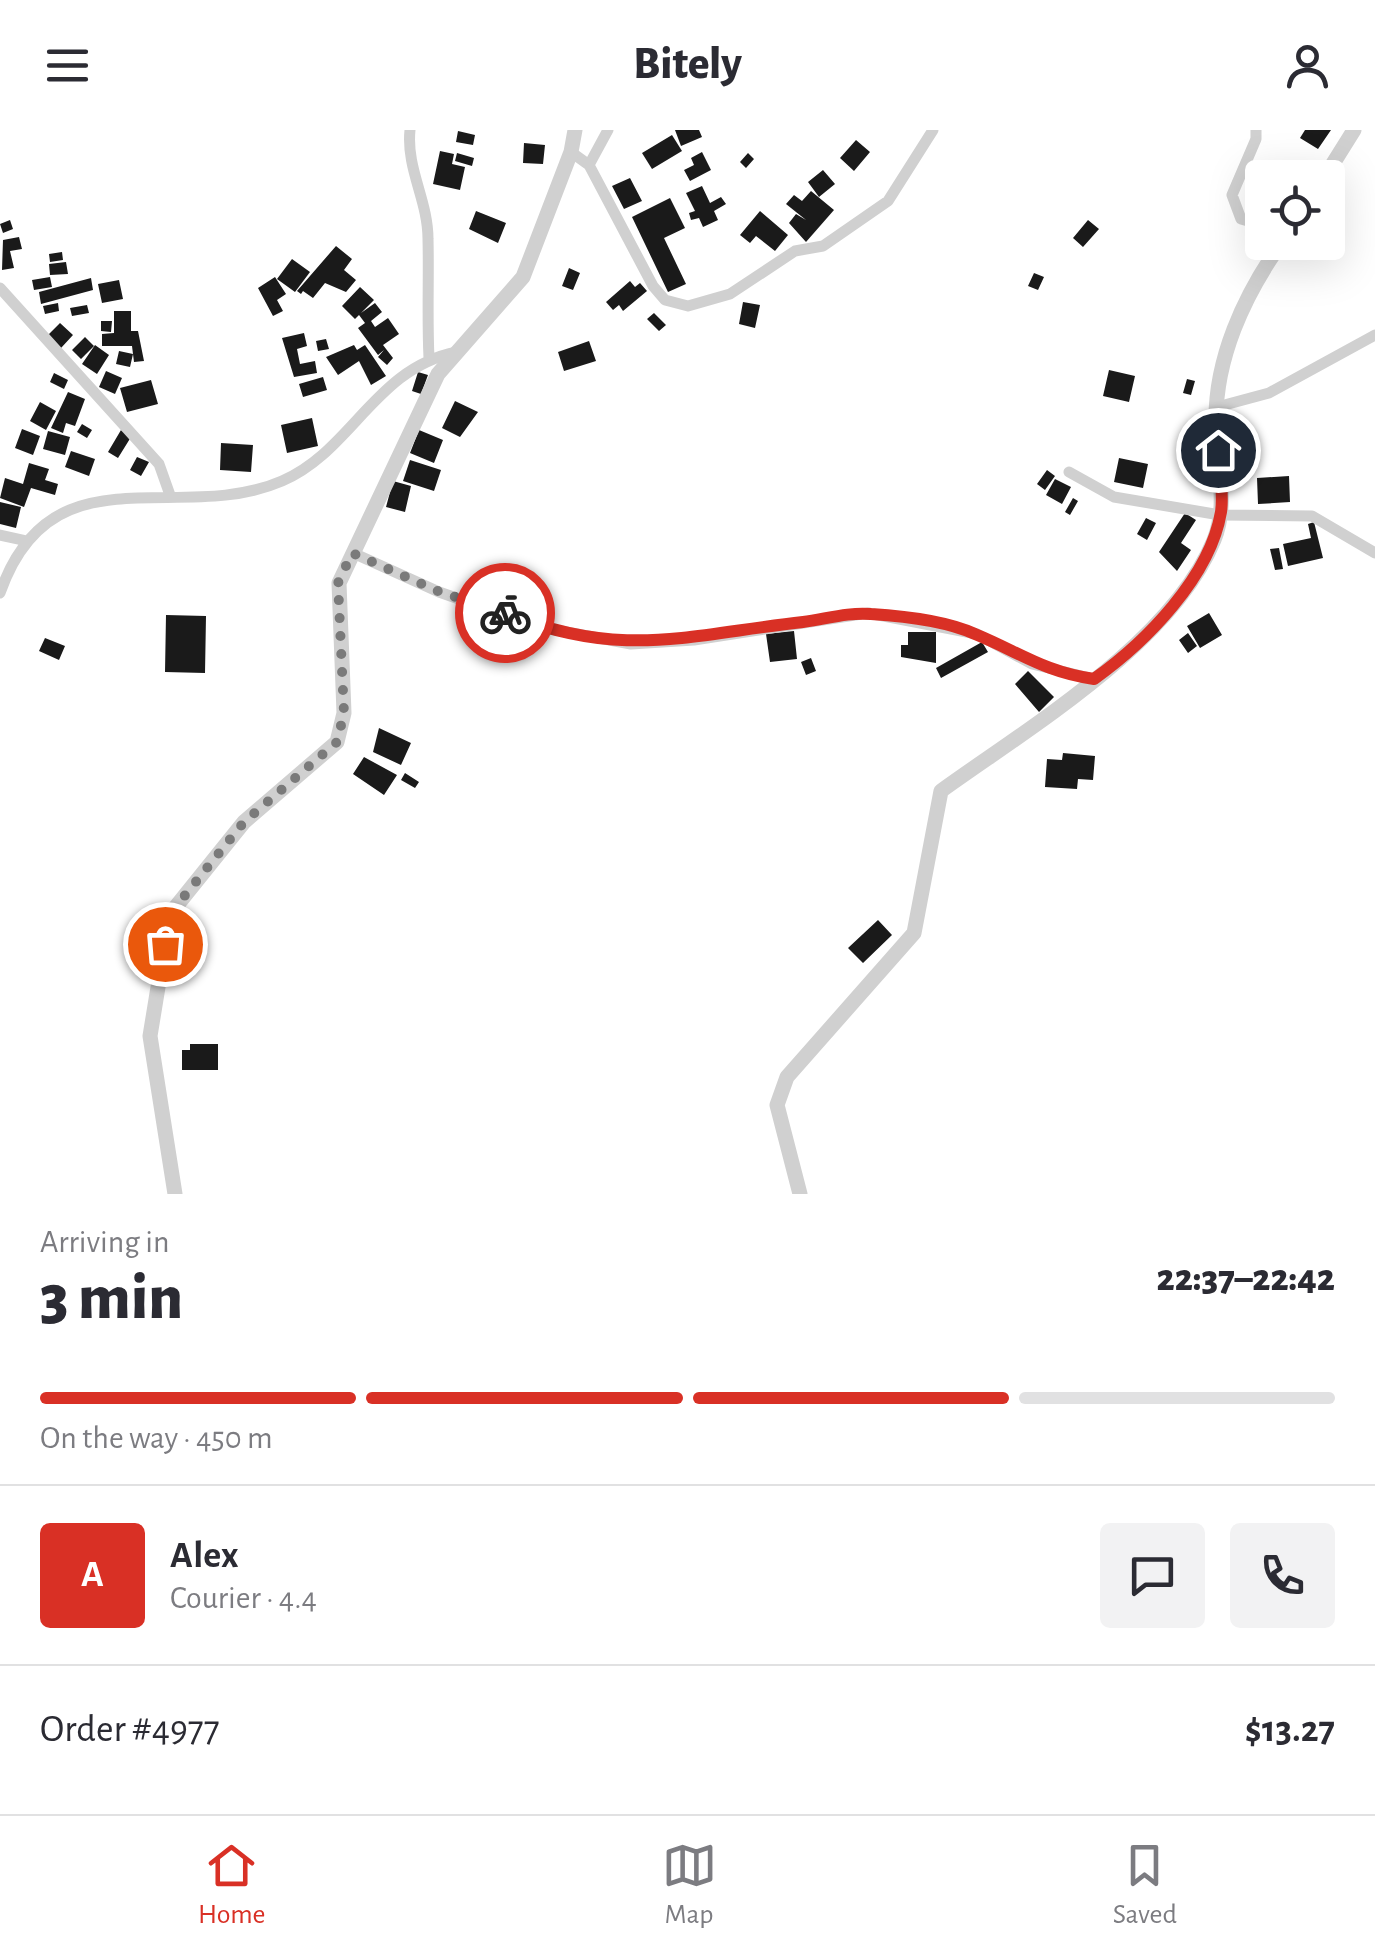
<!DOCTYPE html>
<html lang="en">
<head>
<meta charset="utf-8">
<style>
	:root { --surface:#fff; --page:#f2f2f3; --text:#2b2b33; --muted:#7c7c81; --line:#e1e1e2; --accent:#d93025 }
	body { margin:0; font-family:"Alegreya Sans",sans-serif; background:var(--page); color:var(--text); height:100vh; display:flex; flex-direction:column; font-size:38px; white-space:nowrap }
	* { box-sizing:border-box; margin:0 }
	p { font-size:32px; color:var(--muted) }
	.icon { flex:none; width:55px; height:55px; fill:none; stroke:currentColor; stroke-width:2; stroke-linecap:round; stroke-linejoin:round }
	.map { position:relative; height:1064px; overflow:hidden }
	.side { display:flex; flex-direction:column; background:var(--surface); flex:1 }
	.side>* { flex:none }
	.buttons { position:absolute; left:1245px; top:30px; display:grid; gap:20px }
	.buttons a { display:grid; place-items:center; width:100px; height:100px; border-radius:10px; background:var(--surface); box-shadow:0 10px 40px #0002; font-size:50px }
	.pin { position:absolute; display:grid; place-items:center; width:85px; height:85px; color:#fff; margin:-42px; border:5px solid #fff; border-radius:50%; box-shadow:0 2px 10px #0007 }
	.courier { position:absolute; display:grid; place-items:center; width:100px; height:100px; margin:-50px; border:8px solid #d93025; border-radius:50%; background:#fff; color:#222; box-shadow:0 2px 12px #0007 }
	.headline em { font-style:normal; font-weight:800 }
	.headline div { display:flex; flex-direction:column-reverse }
	.headline { display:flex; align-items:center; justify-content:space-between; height:170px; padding:0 40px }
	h1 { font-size:65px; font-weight:800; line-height:75px }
	.bar { display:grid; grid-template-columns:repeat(4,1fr); gap:15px 10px; align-content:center; height:120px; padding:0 40px }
	.bar i { height:12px; border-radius:8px; background:var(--line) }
	.bar .selected { background:var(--accent) }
	.bar p { grid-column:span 4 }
	.line { display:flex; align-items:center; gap:25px; padding:0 40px; border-top:2px solid var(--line) }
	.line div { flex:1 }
	.round { display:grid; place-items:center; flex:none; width:105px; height:105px; border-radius:10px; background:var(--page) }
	header { display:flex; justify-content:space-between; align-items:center; height:130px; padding:0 40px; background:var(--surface); font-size:45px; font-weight:800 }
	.dock { display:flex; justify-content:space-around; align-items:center; height:140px; border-top:2px solid var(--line); background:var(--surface); font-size:28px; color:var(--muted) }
	.dock a { display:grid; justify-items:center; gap:5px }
	.dock .selected { color:var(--accent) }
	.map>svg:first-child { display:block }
	.building { fill:#1a1a1a }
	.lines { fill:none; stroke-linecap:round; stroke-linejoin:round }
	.minor { stroke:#d0d0d0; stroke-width:11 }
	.tertiary { stroke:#d0d0d0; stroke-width:15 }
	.done { stroke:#7a7a7a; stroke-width:10; stroke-dasharray:0 18 }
	.route { stroke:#d93025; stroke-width:12 }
</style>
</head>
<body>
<header><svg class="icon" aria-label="menu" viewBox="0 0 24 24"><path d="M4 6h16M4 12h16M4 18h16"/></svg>Bitely<svg class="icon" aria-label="person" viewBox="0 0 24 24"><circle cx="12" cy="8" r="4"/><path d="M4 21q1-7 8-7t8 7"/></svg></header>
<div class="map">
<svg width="1375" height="1064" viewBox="0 0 1375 1064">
	<rect width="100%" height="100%" fill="#fff"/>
	<path class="building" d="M675,0h24l3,7 -21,9z
		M1305,0h26l-13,19 -18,-11z
		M458,1l17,4 -2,10 -17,-3z
		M672,5l10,16 -30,18 -10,-16z
		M856,10l14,12 -16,19 -14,-13z
		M524,13l21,2 -2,19 -20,-1z
		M440,21l14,3 -2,10 13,3 -5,23 -27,-6z
		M702,22l9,18 -21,11 -6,-11 10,-5 -3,-7z
		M457,23l17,5 -2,8 -17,-5z
		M748,23l6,6 -8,9 -6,-6z
		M823,40l12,14 -16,13 -11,-15z
		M630,48l12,23 -18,8 -12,-23z
		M702,56l8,17 11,-6 5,7 -12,7 4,9 -15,7 -4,-9 -8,2 -2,-7 6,-2 -9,-18z
		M811,61l23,19 -28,32 -17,-19 7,-9 10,6 -20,-16 8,-9 8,6z
		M670,68l15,30 -21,10 22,46 -18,8 -36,-75z
		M476,81l30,12 -8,20 -29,-14z
		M760,81l28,24 -13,16 -19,-15 -6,7 -10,-8z
		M1328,86l9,1v11l-9,-1z
		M10,90l3,9 -10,4 -3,-9z
		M1088,90l11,9 -16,18 -10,-9z
		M19,107l3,12 -12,2 4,17 -12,2 1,-30z
		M336,116l16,13 -8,11 12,10 -10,12 -21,-9 -12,15 -10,-7 -2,3 -4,-3z
		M62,122l1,8 -13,2 -1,-8z
		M292,129l18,13 -15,20 -18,-13z
		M66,132l2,12 -18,1 -1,-11z
		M569,138l11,5 -7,17 -11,-4z
		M1034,143l10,4 -6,13 -10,-4z
		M50,147l2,10 -18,3 -2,-10z
		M275,147l11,17 -9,6 6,11 -10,5 -15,-28z
		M91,148l2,12 -52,14 -2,-12z
		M119,150l4,19 -21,4 -4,-19z
		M630,151l5,6 5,-4 7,8 -24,20 -4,-6 -6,5 -7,-8z
		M360,157l14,13 -13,13 14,-10 7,9 -11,9 4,6 13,-9 11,16 -16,11 10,13 -6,7 -9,-8 6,-7 -6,5 -20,-27 7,-5 -6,-8 -4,4 -13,-13z
		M743,172l17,3 -5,23 -16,-4z
		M58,173l1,8 -14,3 -2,-8z
		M87,175l2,8 -17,3 -2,-8z
		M114,181h17v20h7l6,30 -10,1 -2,-16h-30v-12l12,-1z
		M654,183l12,12 -7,6 -12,-12z
		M101,191h11l-1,11 -10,-1z
		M60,193l13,12 -12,13 -13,-13z
		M304,203l3,13 -10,3 3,15 15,-3 2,12 -23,4 -12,-39z
		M85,207l9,9 -13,13 -9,-9z
		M326,209l3,10 -11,2 -2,-10z
		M589,211l7,20 -32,10 -6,-19z
		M95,215l14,10 -12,19 -15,-10z
		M354,215l3,5 8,-5 21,31 -15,9 -12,-24 -21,14 -12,-18z
		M119,221l14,3 -3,13 -14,-3z
		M1109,240l26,6 -6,26 -26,-6z
		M106,241l16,7 -7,16 -16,-7z
		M418,242l10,3 -7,19 -9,-3z
		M54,243l14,7 -4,9 -14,-7z
		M323,247l4,13 -24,7 -4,-13z
		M1187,249l8,2 -4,14 -8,-2z
		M151,250l7,24 -31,8 -7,-24z
		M68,262l17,7 -10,27 -9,-3 -3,10 -12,-5z
		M455,271l23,11 -18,25 -18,-9z
		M40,272l16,9 -10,19 -16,-9z
		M312,288l6,28 -31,7 -6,-28z
		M82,294l10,6 -5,8 -10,-6z
		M22,299l18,7 -7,19 -18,-7z
		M121,300l10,7 -13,21 -10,-6z
		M419,300l24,10 -9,23 -24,-10z
		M48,301l22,6 -5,18 -22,-6z
		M221,313l32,2 -2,27 -31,-2z
		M71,321l24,8 -6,17 -24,-9z
		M137,327l12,5 -8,14 -11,-6z
		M1119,328l29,6 -5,24 -29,-6z
		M410,330l31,10 -7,21 -31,-10z
		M29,333l20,6 -4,11 13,4 -3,11 -24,-7 -7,19 -24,-9 5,-20 18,6z
		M1047,340l8,6 -10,14 -8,-6z
		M1289,346l1,26 -32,2 -1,-26z
		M1055,349l16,8 -9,17 -16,-9z
		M393,351l18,5 -6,26 -19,-5z
		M1073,368l5,3 -8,14 -5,-3z
		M0,372l21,5 -5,21 -16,-4z
		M1185,383l11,7 -15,23 10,7 -14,21 -18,-19z
		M1146,388l10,5 -9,17 -10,-6z
		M1314,392l9,36 -35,8 -5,-22 28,-6 -3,-14z
		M1279,418l4,21 -8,1 -5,-21z
		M1209,483l13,22 -22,13 -13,-22z
		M166,485l40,1 -1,57 -40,-1z
		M794,501l3,28 -27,3 -4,-28z
		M908,502h28v31l-35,-6v-12h7z
		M1188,503l9,13 -9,7 -9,-13z
		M45,508l20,8 -6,14 -20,-9z
		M982,512l6,10 -47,26 -5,-10z
		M811,528l5,13 -10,4 -5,-13z
		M1028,541l26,26 -15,15 -24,-28z
		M379,598l32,15 -10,22 -28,-13z
		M1063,623l32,3 -2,24 -15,-1 -1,10 -32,-2 2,-28 15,1z
		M364,627l33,18 -13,20 -31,-21z
		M405,643l14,9 -4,6 -14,-8z
		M878,790l14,15 -29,28 -15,-15z
		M190,914h28v26h-36v-20h8z"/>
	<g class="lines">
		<path class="minor" d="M410,0c-4,39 18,70 18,109 1,39 -1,78 1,119
			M1256,0v9l-24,56 9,24 21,6
			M571,22l18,13 64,121 12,14 23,6 42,-12 65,-43 28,-5 65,-45 45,-71
			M589,35l19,-35
			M0,158l159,176 11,31
			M1217,277l52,-14 106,-58
			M1069,342l45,25 106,18 92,1 63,37
			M0,405l27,6
			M353,423l86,39 100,35 92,17 63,-4 174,-27 109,21 55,30 62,15
			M0,463c51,-147 179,-67 282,-112 70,-30 93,-113 175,-129"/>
		<path class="tertiary" d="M1324,48l30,-48
			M175,1064l-25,-158 20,-122 74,-92 93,-80 7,-29 -5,-130 99,-209 85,-97 48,-125 4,-22
			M800,1064l-23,-89 10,-28 127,-144 27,-142c87,-63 231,-148 273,-251 15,-37 2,-76 2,-114 -2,-66 28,-131 66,-184"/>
	</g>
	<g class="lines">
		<path class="done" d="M165,814l5,-30 74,-92 93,-80 7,-29 -6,-130 14,-30 88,39 65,21"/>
		<path class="route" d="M505,483c117,47 181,22 298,9 23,-3 45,-10 68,-8 33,2 73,6 104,20 44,18 69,38 119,45 52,-37 116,-102 127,-167 3,-19 -2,-43 -3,-62"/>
	</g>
</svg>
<div class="buttons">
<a><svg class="icon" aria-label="locate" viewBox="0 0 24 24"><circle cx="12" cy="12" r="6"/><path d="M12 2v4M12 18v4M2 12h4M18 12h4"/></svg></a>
</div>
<div class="pin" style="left:165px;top:814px;background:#ea580c"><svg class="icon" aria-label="bag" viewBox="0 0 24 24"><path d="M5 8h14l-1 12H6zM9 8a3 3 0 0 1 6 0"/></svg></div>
<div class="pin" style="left:1218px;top:320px;background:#1f2937"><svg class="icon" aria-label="home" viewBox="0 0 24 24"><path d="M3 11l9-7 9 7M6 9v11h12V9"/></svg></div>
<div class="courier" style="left:505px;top:483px"><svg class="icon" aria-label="bike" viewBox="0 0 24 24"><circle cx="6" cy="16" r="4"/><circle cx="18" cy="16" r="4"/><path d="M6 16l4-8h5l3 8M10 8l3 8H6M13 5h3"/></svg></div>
</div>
<section class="side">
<div class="headline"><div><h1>3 min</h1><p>Arriving in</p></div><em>22:37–22:42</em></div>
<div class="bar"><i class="selected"></i><i class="selected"></i><i class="selected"></i><i></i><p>On the way · 450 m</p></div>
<div class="line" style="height:180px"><b class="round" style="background:var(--accent);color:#fff">A</b><div><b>Alex</b><p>Courier · 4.4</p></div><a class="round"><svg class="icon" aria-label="chat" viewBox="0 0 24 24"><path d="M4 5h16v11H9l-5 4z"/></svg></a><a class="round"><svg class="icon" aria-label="phone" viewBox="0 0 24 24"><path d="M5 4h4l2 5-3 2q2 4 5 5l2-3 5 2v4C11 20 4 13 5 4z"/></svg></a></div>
<div class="line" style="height:130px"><div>Order #4977</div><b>$13.27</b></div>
</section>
<nav class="dock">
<a class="selected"><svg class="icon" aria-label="home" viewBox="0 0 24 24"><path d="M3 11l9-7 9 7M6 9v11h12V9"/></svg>Home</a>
<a><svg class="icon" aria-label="map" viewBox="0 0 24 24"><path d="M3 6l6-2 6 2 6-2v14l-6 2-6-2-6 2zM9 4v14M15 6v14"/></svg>Map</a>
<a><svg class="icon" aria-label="saved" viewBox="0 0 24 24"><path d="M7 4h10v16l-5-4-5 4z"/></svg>Saved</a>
</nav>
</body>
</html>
